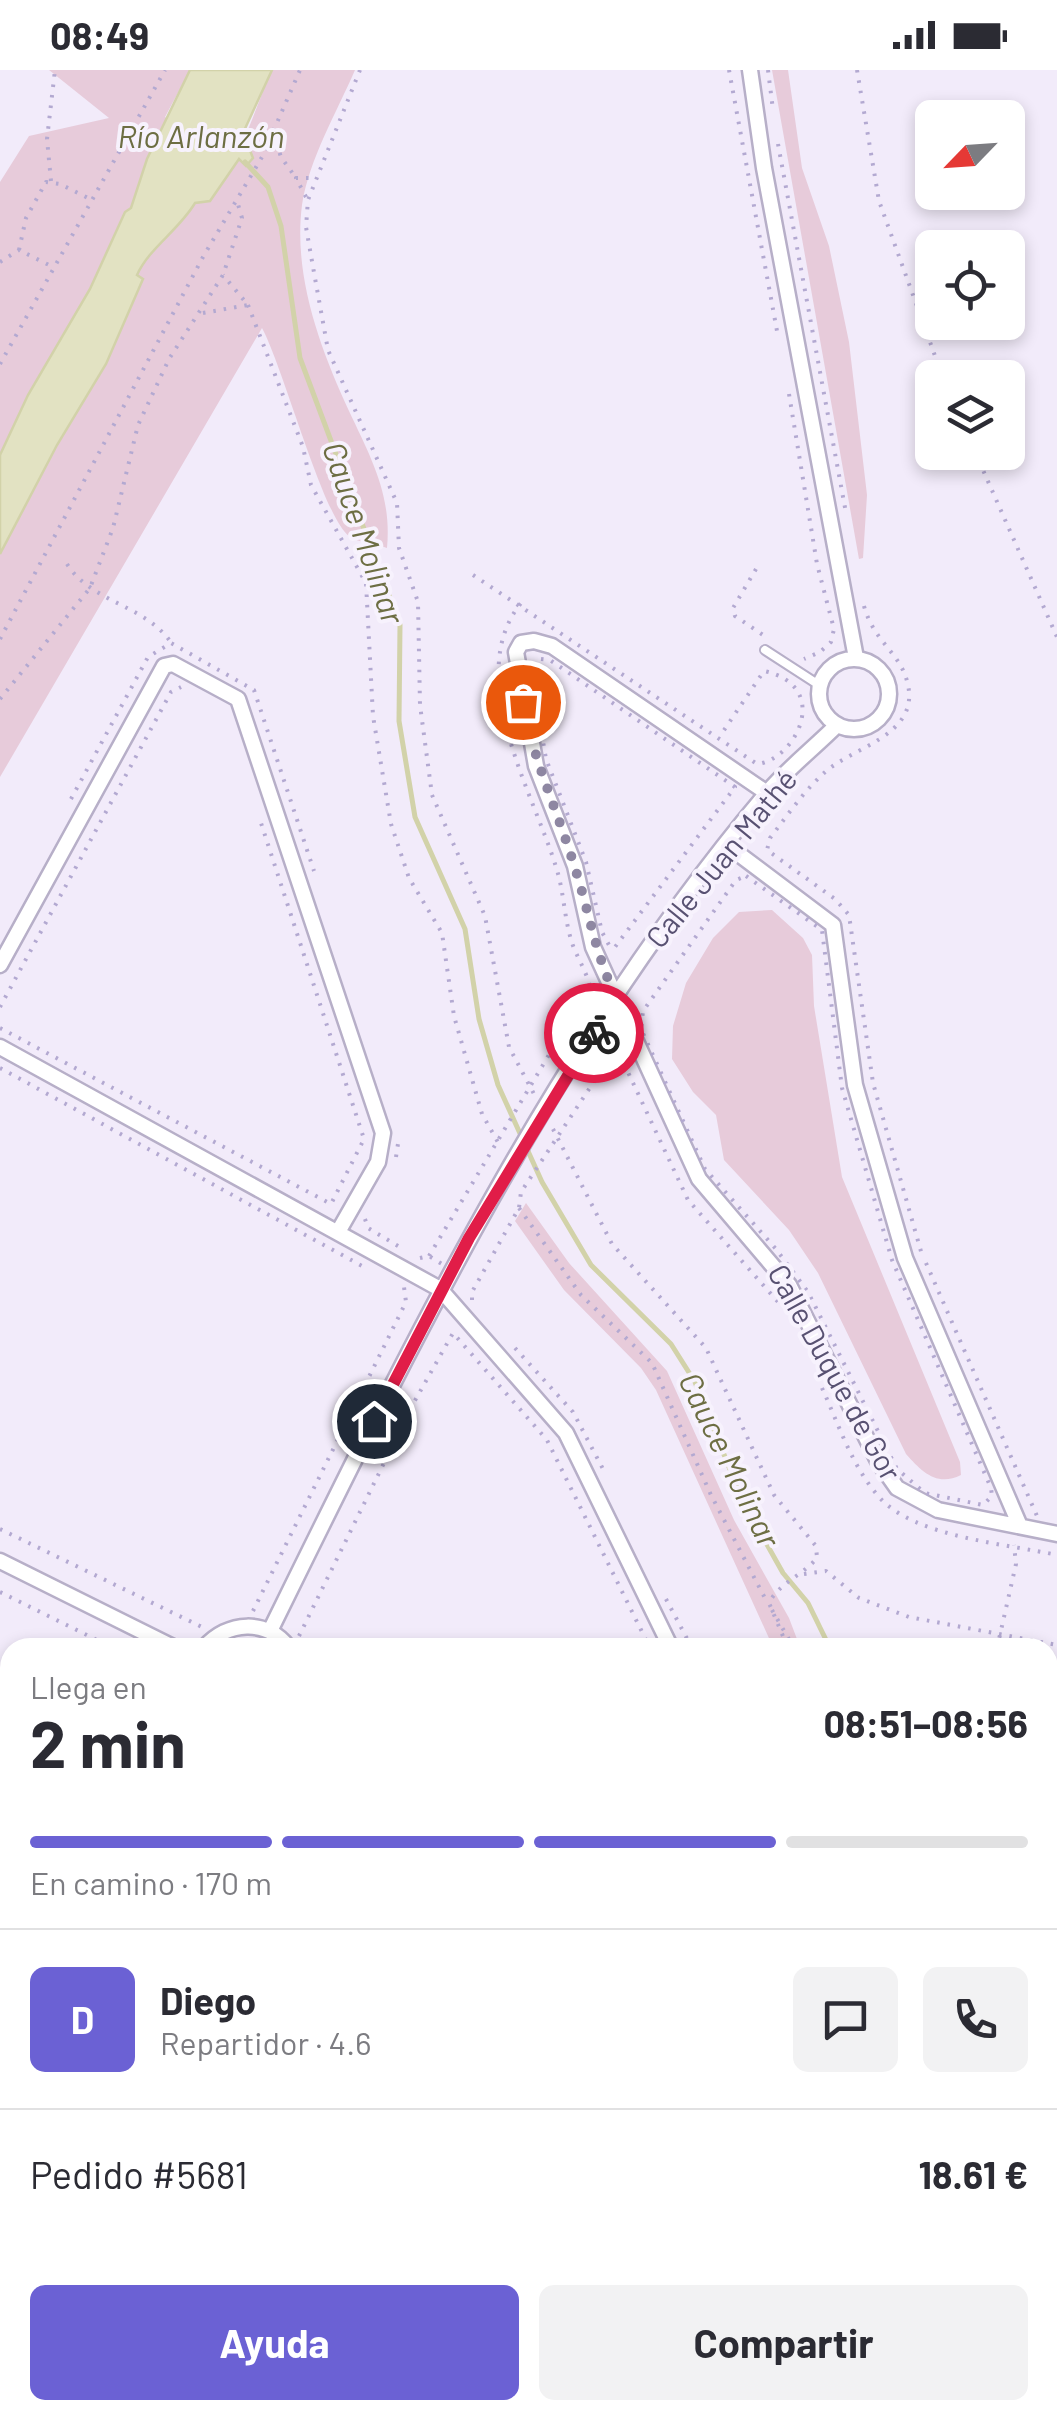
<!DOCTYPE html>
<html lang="es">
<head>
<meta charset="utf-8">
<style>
	:root { --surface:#fff; --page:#f2f2f3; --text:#2b2b33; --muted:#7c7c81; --line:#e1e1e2; --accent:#6b61d4 }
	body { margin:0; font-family:Barlow,sans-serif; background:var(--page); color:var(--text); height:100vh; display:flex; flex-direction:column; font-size:38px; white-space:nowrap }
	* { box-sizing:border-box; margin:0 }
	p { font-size:32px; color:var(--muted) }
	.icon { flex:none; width:55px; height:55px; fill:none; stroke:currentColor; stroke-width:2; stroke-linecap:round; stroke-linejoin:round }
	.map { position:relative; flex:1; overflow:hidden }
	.drawer { position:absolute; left:0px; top:1568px; width:1058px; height:782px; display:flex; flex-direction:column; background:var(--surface); border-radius:30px 30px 0 0; box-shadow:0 5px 15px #0003 }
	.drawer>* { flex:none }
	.needle { width:65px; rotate:245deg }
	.buttons { position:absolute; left:915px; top:30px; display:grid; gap:20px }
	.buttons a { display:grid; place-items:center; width:110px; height:110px; border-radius:15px; background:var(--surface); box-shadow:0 5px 15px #0003; font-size:50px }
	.pin { position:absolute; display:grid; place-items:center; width:85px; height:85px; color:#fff; margin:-42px; border:5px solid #fff; border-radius:50%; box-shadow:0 2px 10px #0007 }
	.courier { position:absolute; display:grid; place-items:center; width:100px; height:100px; margin:-50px; border:8px solid #e11d48; border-radius:50%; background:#fff; color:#222; box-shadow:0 2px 12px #0007 }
	.overview em { font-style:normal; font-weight:700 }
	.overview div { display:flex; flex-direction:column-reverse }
	.overview { display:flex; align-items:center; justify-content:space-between; height:170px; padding:0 30px }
	h1 { font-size:65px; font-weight:700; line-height:75px }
	.bar { display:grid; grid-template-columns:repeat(4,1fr); gap:15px 10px; align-content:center; height:120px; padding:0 30px }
	.bar i { height:12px; border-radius:8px; background:var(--line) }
	.bar .selected { background:var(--accent) }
	.bar p { grid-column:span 4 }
	.line { display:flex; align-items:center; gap:25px; padding:0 30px; border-top:2px solid var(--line) }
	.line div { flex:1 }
	.round { display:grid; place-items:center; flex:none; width:105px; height:105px; border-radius:15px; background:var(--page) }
	.action { display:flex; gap:20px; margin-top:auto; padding:20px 30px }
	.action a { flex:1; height:115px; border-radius:15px; background:var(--accent); color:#fff; font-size:40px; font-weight:700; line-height:115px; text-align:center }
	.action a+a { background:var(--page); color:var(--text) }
	.status { display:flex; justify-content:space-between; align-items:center; height:70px; padding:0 50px; background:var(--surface); direction:ltr }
	.status svg { height:28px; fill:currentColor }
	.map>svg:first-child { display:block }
	.green { fill:#e7cbda }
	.water { fill:#e2e2c2; stroke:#d2d2a9; stroke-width:2.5 }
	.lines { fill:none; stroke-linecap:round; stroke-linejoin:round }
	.stream { stroke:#d2d2a9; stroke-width:5 }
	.lane-casing { stroke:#b7afc8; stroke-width:12 }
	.street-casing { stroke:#b7afc8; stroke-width:19 }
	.path { stroke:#b3a9d1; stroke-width:4; stroke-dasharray:2.5 8; stroke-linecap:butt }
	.lane { stroke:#fff; stroke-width:8 }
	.street { stroke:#fff; stroke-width:14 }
	.done { stroke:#8e87a2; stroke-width:10; stroke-dasharray:0 18 }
	.route { stroke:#e11d48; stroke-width:12 }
	.labels { text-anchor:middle; stroke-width:8; stroke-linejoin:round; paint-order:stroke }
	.street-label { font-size:30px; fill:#585172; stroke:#f7f2fd }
	.water-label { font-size:32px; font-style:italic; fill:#6d6e43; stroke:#f7f2fd }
</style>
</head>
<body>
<div class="status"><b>08:49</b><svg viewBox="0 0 49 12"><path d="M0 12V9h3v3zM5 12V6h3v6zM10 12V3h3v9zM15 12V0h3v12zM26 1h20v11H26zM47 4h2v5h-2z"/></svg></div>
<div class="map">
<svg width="1057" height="2349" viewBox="0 0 1057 2349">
	<rect width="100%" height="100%" fill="#f2ebfa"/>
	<path class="green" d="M49,0h141l-25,47 65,51c8,-8 33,-79 42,-98h83c-18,42 -46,89 -53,135 -9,71 18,143 47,206 22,47 43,84 38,137 -11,-4 -29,-5 -38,-12 -26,-19 -65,-167 -87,-208l-262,449v-595l29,-46 80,-18z
		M772,0h16l14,98 27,78 20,96 18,153 -4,63 -4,1z
		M772,840l31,28 9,17 2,51 28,171 118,285 1,13c-24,12 -39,-3 -55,-21l-88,-181 -29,-43 -65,-70 -8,-45 -23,-23 -21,-33 1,-33 13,-43 27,-45 26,-26z
		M526,1133l43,60 98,108 67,149 55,98 11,29h-27l-117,-257 -15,-22 -77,-78 -49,-69z
		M1048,1751l9,14v239l-9,-5z"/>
	<path class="water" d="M190,0h82l-29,63 10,25 -7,8 -7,-7 -29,42 -15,2c-16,27 -46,45 -58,72l6,4 -37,85 -49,81 -57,109v-99l28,-60 62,-106 35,-77 6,-4 16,-49z"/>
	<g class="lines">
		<path class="stream" d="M245,92l23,25 13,39 19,132 100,267 -1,96 16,96 50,112 14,90 19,66 44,97 49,83 80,79 24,38 48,120 40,71 25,30 22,45
			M1048,1738l9,7"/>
		<defs>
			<path id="lane" d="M765,580l54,35
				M1048,2032l9,6
				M1050,2071l7,-17"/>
			<path id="street" d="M750,0l14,98 92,490
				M819 624a35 35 0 1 1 70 0a35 35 0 1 1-70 0Z
				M767,723l-215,-147 -18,-5 -13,2 -5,9 20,114 39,100 18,81 106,232 90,106 89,176 19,27 41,22 119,24
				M728,776l105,79 22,160 50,173 115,268
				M0,895l164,-299 9,-2 65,35 145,434 -5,29 -40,70
				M0,977l440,242 126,144 105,215
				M0,1491l175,87
				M270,1561c143,-291 286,-588 496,-837 21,-25 48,-46 71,-69
				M204,1578c23,-27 63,-30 85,0
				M0,1998l10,1
				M1048,2070l9,5
				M1048,2090l9,6
				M1057,2118l-5,20 5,30"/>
		</defs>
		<use href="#lane" class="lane-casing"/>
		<use href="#street" class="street-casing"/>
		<path class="path" d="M360,0l-52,130 -2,27 7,40 15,83 69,153 2,45 19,54 2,103 12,90 53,121 24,131 25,47
			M729,0l48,261
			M768,0l5,40
			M857,0l22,131 64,177
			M273,63l8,24 15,21
			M778,74l68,369
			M51,111l-4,-42 8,-69
			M306,127l-10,-19h18
			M19,180l7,-32 20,-36 14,2 32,16
			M0,192l19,-12 34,17
			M248,235l55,142 8,38 55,98 7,133 18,108 18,54 33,55 12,83 28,98 17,30
			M203,243l45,-8 -25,-30
			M0,294l165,-294
			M789,324l28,170 17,65 -3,13 -11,10 -16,7
			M975,382l82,185
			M67,494c24,38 77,41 103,77
			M756,499l-23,39 2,8 31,21
			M473,505l284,189c39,-4 76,-78 7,-93l-44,65
			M864,536c10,37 37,46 44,79 11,51 -56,62 -84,88 -21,19 -37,43 -54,65l-3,12 68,49 14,16 24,168 49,172
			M0,569l203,-382 59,-100 38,-87
			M541,589l9,1 185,127 -120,160h-5l-8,-15 -16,-70 -40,-103 -15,-89z
			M0,629l90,-111 23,-60 25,-103 31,-66 54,-84 19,-57 -5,-17
			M71,729l77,-142 23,-14 83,47 60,181
			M746,806l76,54 20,158 50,172 99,228 1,8 -9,9 -58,-12 -28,-24 -89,-177 -32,-43 -71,-80 -64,-140 2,-18 93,-131z
			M0,937l171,-315 10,-5
			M0,958l331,176 33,-65 -104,-319
			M0,998l364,199
			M553,1059l59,115 94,104 68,147 42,51 1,12c-14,17 -38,25 -48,45l19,45
			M396,1087l3,-20
			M519,1138l62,87 71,68 59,132 56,107
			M365,1149l3,9 35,21
			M429,1186l161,-270c-4,-15 -13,-29 -18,-43 -8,-25 -8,-52 -16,-76 -23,-75 -93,-192 -35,-264
			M420,1188l9,-2 13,8
			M926,1193l111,253
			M472,1230v-8l47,-84 2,-16 84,-127 9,-6 12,9 62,132 91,103
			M515,1278l58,64 30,57
			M822,1318c17,37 30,79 58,110 35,39 127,46 177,57
			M0,1459l202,98
			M804,1504l22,-3 33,27 50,19 148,28
			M0,1522l113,56
			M666,1529l26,49
			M772,1540l22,38
			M253,1541l153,-309 -2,-15
			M299,1566l114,-232 40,-71 94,107 103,208
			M997,1578l19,-84 -2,-19
			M1048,1657l9,4
			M1048,1705l9,5
			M10,1745v5
			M1048,1764l9,59
			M1048,1936l9,19
			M0,1979h10
			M1048,2004l9,5"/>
		<use href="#lane" class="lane"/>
		<use href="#street" class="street"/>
	</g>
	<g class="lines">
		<path class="done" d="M523,632c10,58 34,107 51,163 16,49 20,85 42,133l-22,35"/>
		<path class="route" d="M374,1351l95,-183 125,-205"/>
	</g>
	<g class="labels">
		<g class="street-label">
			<text transform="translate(722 789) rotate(-51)" y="10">Calle Juan Mathé</text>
			<text transform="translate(834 1303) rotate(61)" y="10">Calle Duque de Gor</text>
		</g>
		<g class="water-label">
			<text x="201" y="78">Río Arlanzón</text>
			<text transform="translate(363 463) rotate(71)" y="11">Cauce Molinar</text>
			<text transform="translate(729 1390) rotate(64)" y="11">Cauce Molinar</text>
		</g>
	</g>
</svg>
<div class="buttons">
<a><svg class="needle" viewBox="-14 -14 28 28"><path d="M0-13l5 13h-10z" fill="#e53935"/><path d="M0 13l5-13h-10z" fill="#7c7c81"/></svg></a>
<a><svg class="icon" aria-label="locate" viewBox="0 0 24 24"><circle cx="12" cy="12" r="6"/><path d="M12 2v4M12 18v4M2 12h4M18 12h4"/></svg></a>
<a><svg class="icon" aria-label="layers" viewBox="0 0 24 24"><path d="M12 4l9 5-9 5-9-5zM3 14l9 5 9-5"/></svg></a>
</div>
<div class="pin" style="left:523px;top:632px;background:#ea580c"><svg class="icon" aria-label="bag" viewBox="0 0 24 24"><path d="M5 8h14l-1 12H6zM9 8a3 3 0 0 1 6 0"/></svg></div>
<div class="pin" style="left:374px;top:1351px;background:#1f2937"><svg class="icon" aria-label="home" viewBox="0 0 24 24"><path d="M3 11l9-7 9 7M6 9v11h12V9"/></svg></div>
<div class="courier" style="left:594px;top:963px"><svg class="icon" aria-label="bike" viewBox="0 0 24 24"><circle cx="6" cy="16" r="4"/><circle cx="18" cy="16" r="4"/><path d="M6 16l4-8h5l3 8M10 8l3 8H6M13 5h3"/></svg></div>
<section class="drawer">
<div class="overview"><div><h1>2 min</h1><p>Llega en</p></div><em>08:51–08:56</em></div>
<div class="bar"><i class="selected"></i><i class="selected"></i><i class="selected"></i><i></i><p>En camino · 170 m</p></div>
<div class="line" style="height:180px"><b class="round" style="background:var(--accent);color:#fff">D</b><div><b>Diego</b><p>Repartidor · 4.6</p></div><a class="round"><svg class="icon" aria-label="chat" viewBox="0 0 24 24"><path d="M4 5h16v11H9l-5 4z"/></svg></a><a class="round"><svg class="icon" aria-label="phone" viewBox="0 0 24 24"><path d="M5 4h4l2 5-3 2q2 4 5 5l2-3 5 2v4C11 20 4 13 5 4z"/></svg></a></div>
<div class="line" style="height:130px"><div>Pedido #5681</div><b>18.61 €</b></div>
<div class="action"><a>Ayuda</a><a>Compartir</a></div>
</section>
</div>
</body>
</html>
